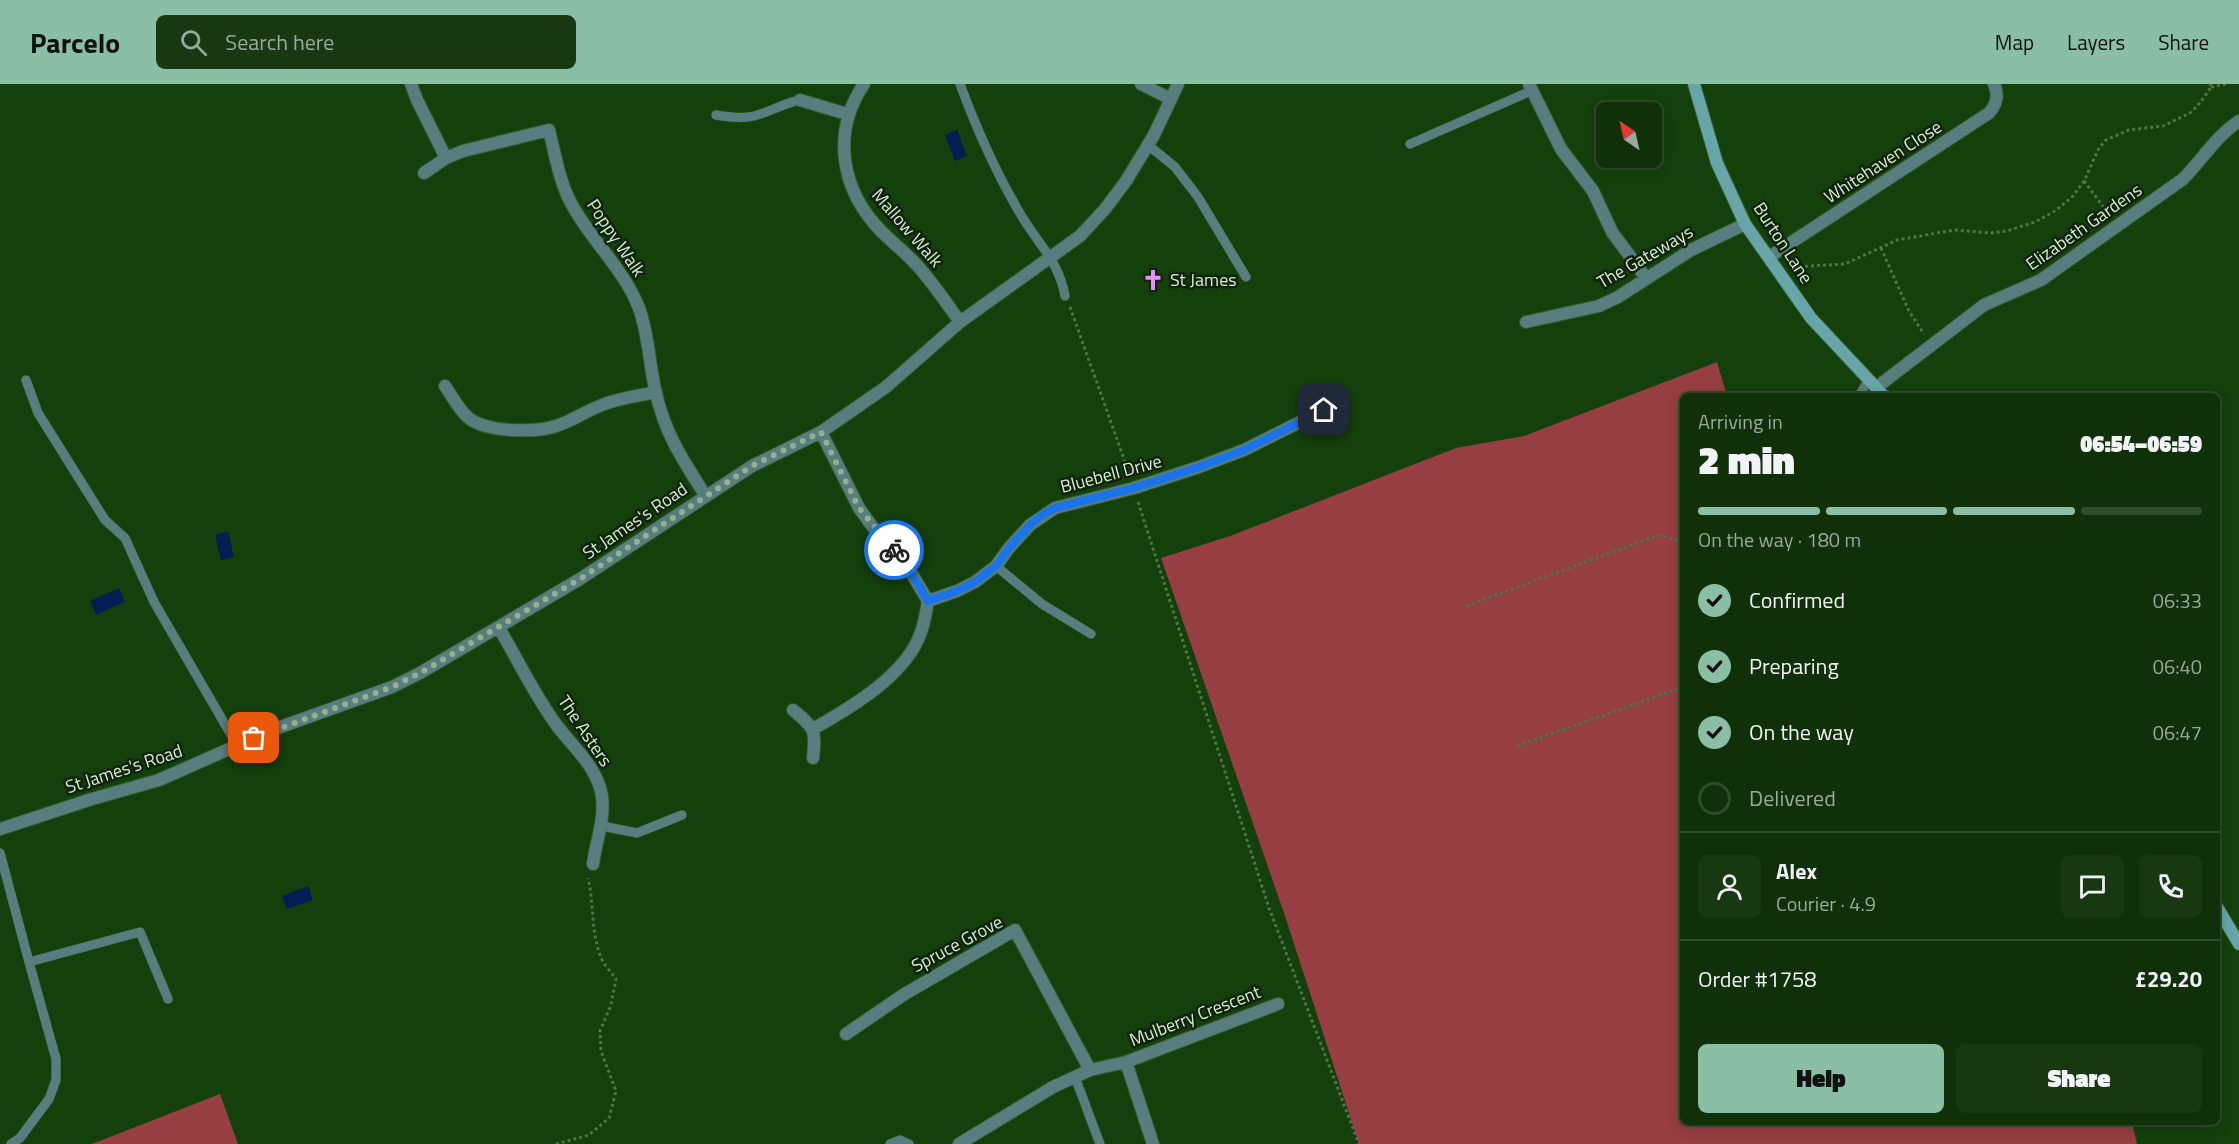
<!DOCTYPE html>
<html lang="en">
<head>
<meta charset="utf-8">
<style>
	:root { --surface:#0f3009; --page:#183812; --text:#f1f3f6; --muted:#9ba99c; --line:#2f4b2a; --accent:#8abfa5 }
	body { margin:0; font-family:"Titillium Web",sans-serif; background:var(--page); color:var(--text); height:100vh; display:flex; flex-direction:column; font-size:22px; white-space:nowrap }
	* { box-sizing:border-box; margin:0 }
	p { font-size:20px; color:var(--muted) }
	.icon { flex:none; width:33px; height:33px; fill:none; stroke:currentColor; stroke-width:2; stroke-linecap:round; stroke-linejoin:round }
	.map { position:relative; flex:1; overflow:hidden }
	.drawer { position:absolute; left:1680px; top:309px; width:540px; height:732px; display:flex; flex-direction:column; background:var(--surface); border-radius:9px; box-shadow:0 3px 15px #0003,0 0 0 2px var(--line) }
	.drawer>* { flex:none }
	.needle { width:39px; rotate:326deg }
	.controls { position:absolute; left:1596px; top:18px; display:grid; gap:12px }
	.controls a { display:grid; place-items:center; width:66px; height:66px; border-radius:9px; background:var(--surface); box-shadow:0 3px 15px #0003,0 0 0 2px var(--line); font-size:30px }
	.pin { position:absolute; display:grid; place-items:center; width:51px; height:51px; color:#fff; margin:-26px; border-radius:12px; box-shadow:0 3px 9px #0006 }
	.courier { position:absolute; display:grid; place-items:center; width:60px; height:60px; margin:-30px; border:4px solid #1a73e8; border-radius:50%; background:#fff; color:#222; box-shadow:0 2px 8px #0007 }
	.overview em { font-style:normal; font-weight:800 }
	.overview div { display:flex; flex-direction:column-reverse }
	.overview { display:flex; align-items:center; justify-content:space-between; height:102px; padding:0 18px }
	h1 { font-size:39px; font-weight:800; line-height:45px }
	.bar { display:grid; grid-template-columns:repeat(4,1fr); gap:9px 6px; align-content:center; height:72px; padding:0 18px }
	.bar i { height:8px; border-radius:4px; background:var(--line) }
	.bar .current { background:var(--accent) }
	.bar p { grid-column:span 4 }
	.line { display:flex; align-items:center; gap:15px; padding:0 18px; border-top:2px solid var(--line) }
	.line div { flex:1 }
	.round { display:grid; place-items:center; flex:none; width:63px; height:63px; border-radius:9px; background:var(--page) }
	ol { padding:0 18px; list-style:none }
	li { display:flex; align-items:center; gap:18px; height:66px }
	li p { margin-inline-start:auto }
	li .icon { padding:6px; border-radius:50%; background:var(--accent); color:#111; stroke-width:4 }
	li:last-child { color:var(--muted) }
	li i { width:33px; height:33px; border:3px solid var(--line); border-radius:50% }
	.cta { display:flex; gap:12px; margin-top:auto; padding:12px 18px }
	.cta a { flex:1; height:69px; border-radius:9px; background:var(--accent); color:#111; font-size:24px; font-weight:800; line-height:69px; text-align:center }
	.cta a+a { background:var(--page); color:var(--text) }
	header { display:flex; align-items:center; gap:36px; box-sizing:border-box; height:84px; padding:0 30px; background:var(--accent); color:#111 }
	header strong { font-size:28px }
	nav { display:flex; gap:33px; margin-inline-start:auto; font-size:21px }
	.search { width:420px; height:54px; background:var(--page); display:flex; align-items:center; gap:15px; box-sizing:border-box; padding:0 21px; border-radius:9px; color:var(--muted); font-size:22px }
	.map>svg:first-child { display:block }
	.green { fill:#963e41 }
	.water { fill:#021e52 }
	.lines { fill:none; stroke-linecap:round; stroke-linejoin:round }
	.lane-casing { stroke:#335c2c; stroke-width:10 }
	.street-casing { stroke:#335c2c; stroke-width:14 }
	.secondary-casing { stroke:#335c2c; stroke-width:14 }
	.path { stroke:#4f7447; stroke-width:3; stroke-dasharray:3 3; stroke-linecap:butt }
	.lane { stroke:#587d7f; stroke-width:9 }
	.street { stroke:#587d7f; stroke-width:12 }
	.secondary { stroke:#68a5a9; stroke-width:12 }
	.done { stroke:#92b18c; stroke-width:6; stroke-dasharray:0 10.8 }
	.route { stroke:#1a73e8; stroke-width:8 }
	.labels { text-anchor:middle; stroke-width:5; stroke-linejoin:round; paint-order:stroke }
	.street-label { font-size:18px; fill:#d6eed1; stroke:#0f220c }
	.poi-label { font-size:18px; fill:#d6eed1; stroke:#0f220c; text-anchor:start }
</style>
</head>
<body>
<header>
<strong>Parcelo</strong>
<div class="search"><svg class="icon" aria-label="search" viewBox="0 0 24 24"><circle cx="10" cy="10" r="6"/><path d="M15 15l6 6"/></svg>Search here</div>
<nav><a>Map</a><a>Layers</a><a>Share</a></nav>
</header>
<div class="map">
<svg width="2239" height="1060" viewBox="0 0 2239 1060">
	<rect width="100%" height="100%" fill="#14400c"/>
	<path class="green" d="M1717,278l10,34h-44v726h449l5,22h-778l-74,-228 -124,-358 69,-22 226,-88 68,-12z
		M220,1010l18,50h-147l6,-2z"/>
	<path class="water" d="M957,46l10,26 -12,5 -10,-26z
		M228,447l6,26 -13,3 -6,-25z
		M119,504l6,14 -29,13 -6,-14z
		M308,802l5,14 -26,9 -5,-13z"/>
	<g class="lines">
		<defs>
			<path id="lane" d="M960,0c17,46 36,89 61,131 17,29 38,46 44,81
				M716,31c13,2 26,4 38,1 16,-4 30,-13 46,-16
				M1410,60l121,-53
				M1148,61l27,22 23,30 48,80
				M26,296l12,33 67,107 20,18 29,64 83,143
				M1859,312l10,-17
				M996,482l46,38 49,30
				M602,742l35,7 45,-18
				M0,769l29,109 111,-30 28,67
				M1075,993l25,67
				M11,1060l9,-6 29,-39 7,-19v-21l-27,-97
				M890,1060l10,-4 9,4"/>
			<path id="street" d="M411,0l6,16 29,58 17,-7 86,-21c6,23 10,50 21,71 19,38 53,66 69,107 10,27 10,57 17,85 9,41 27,67 49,102
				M864,0c-33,49 -23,106 17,147 10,10 21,19 31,29 18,18 33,41 48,62
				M1141,0l30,15
				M1529,0l32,65 32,42 19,41 34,46
				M800,16l47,14
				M424,89l22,-15
				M1769,173l220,-144c8,-9 10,-18 5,-29
				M1526,238l73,-16 19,-9 73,-47 54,-26
				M445,302c8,11 14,25 25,33 18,13 65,14 86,7 16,-5 30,-15 46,-21 17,-7 36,-9 54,-13
				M1877,303l107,-82 57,-25 142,-101c19,-19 33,-43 56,-58
				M821,348l38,76 13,18 34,38 22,37
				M499,544c19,32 37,70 59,99 17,22 39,40 44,69 3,24 -6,45 -9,68
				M793,626c22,18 23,20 20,48
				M813,645c37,-21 94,-54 108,-97 4,-10 5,-21 7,-31l29,-10 18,-9 21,-16 13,-18 21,-23 25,-17 79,-20 65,-21 45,-17 80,-40
				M0,745l92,-30 67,-19 113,-50 120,-43 28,-14 160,-94 172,-113 69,-34 65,-45 74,-65 120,-86 25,-27 21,-28 28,-46 24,-51
				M846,950l57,-39 112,-65 75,140
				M959,1060l94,-57 37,-17 36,-8
				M1153,1060l-27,-82 152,-58"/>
			<path id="secondary" d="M1694,0l23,79 28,61 66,94 73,78
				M2217,823l22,37"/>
		</defs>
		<use href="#lane" class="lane-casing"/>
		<use href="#street" class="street-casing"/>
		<use href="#secondary" class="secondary-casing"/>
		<path class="path" d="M2211,3l16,-3
			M2084,97l24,32
			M1881,164l28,63 15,23
			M1793,183l52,-3 52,-24 58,-10 35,3 17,-2 28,-9 20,-11 18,-15 11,-15 15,-33 7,-8 23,-10 34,-4 27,-13 10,-10 11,-16 -1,-3
			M1070,223l59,166
			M1138,418l131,406 90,236
			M1466,522l193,-71 24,7
			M1517,662l166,-59
			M556,1060l33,-9 20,-17 7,-27 -15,-40 -1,-20 11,-26 5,-26c-5,-7 -13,-15 -16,-24 -9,-24 -6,-52 -12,-77"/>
		<use href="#lane" class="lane"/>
		<use href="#street" class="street"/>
		<use href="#secondary" class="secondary"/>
	</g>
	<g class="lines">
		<path class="done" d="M254,654l138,-51 28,-14 160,-94 172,-113 69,-34 38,76 35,42"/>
		<path class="route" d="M894,466l12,14 22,37 29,-10 18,-9 21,-16 13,-18 21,-23 12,-10 13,-7 79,-20 65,-21 45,-17 80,-40"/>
	</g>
	<defs>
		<symbol id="church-bare" viewBox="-9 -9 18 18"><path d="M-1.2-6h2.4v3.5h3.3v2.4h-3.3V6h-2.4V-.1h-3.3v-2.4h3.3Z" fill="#ea8dfd" stroke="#0f220c" stroke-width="2.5" paint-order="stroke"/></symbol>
	</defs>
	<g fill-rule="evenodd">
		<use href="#church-bare" x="1138" y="181" width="30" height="30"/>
	</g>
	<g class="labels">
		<g class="street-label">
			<text transform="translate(1883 78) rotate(-33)" y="6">Whitehaven Close</text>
			<text transform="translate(2084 143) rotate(-35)" y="6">Elizabeth Gardens</text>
			<text transform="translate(907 144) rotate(49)" y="6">Mallow Walk</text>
			<text transform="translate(616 154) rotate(56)" y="6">Poppy Walk</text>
			<text transform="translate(1783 159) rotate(57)" y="6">Burton Lane</text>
			<text transform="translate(1645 173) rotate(-30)" y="6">The Gateways</text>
			<text transform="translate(1111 390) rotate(-15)" y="6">Bluebell Drive</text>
			<text transform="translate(635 437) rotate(-34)" y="6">St James's Road</text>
			<text transform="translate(585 647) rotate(56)" y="6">The Asters</text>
			<text transform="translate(124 685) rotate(-18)" y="6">St James's Road</text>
			<text transform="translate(957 860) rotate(-28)" y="6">Spruce Grove</text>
			<text transform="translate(1195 932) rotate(-21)" y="6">Mulberry Crescent</text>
		</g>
		<g class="poi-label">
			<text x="1170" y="202">St James</text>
		</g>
	</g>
</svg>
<div class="controls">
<a><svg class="needle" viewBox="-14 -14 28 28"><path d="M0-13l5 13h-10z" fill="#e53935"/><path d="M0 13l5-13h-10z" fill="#9ba99c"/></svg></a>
</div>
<div class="pin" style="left:254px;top:654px;background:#ea580c"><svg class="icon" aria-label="bag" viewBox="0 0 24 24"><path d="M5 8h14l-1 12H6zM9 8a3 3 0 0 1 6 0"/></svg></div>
<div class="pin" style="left:1324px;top:326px;background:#1f2937"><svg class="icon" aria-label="home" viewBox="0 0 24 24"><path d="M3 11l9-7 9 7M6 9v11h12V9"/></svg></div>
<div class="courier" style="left:894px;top:466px"><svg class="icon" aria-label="bike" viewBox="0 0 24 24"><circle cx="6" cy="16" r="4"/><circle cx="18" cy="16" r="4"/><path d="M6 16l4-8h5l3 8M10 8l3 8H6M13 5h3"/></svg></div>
<section class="drawer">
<div class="overview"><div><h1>2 min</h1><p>Arriving in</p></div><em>06:54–06:59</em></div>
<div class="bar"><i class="current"></i><i class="current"></i><i class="current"></i><i></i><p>On the way · 180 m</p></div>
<ol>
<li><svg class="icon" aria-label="check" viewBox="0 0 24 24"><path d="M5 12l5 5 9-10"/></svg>Confirmed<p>06:33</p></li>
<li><svg class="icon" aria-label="check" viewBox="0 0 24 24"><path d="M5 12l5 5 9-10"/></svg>Preparing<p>06:40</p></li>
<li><svg class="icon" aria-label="check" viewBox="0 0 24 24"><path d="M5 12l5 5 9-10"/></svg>On the way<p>06:47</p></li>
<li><i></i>Delivered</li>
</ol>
<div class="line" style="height:108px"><a class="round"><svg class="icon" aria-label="person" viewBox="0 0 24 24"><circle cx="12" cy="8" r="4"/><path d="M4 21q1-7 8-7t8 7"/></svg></a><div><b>Alex</b><p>Courier · 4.9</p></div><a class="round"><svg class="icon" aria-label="chat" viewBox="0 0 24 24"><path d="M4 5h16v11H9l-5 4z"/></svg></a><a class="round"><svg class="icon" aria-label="phone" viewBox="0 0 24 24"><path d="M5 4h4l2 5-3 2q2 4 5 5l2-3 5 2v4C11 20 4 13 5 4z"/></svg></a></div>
<div class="line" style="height:78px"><div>Order #1758</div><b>£29.20</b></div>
<div class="cta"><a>Help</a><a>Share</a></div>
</section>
</div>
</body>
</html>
